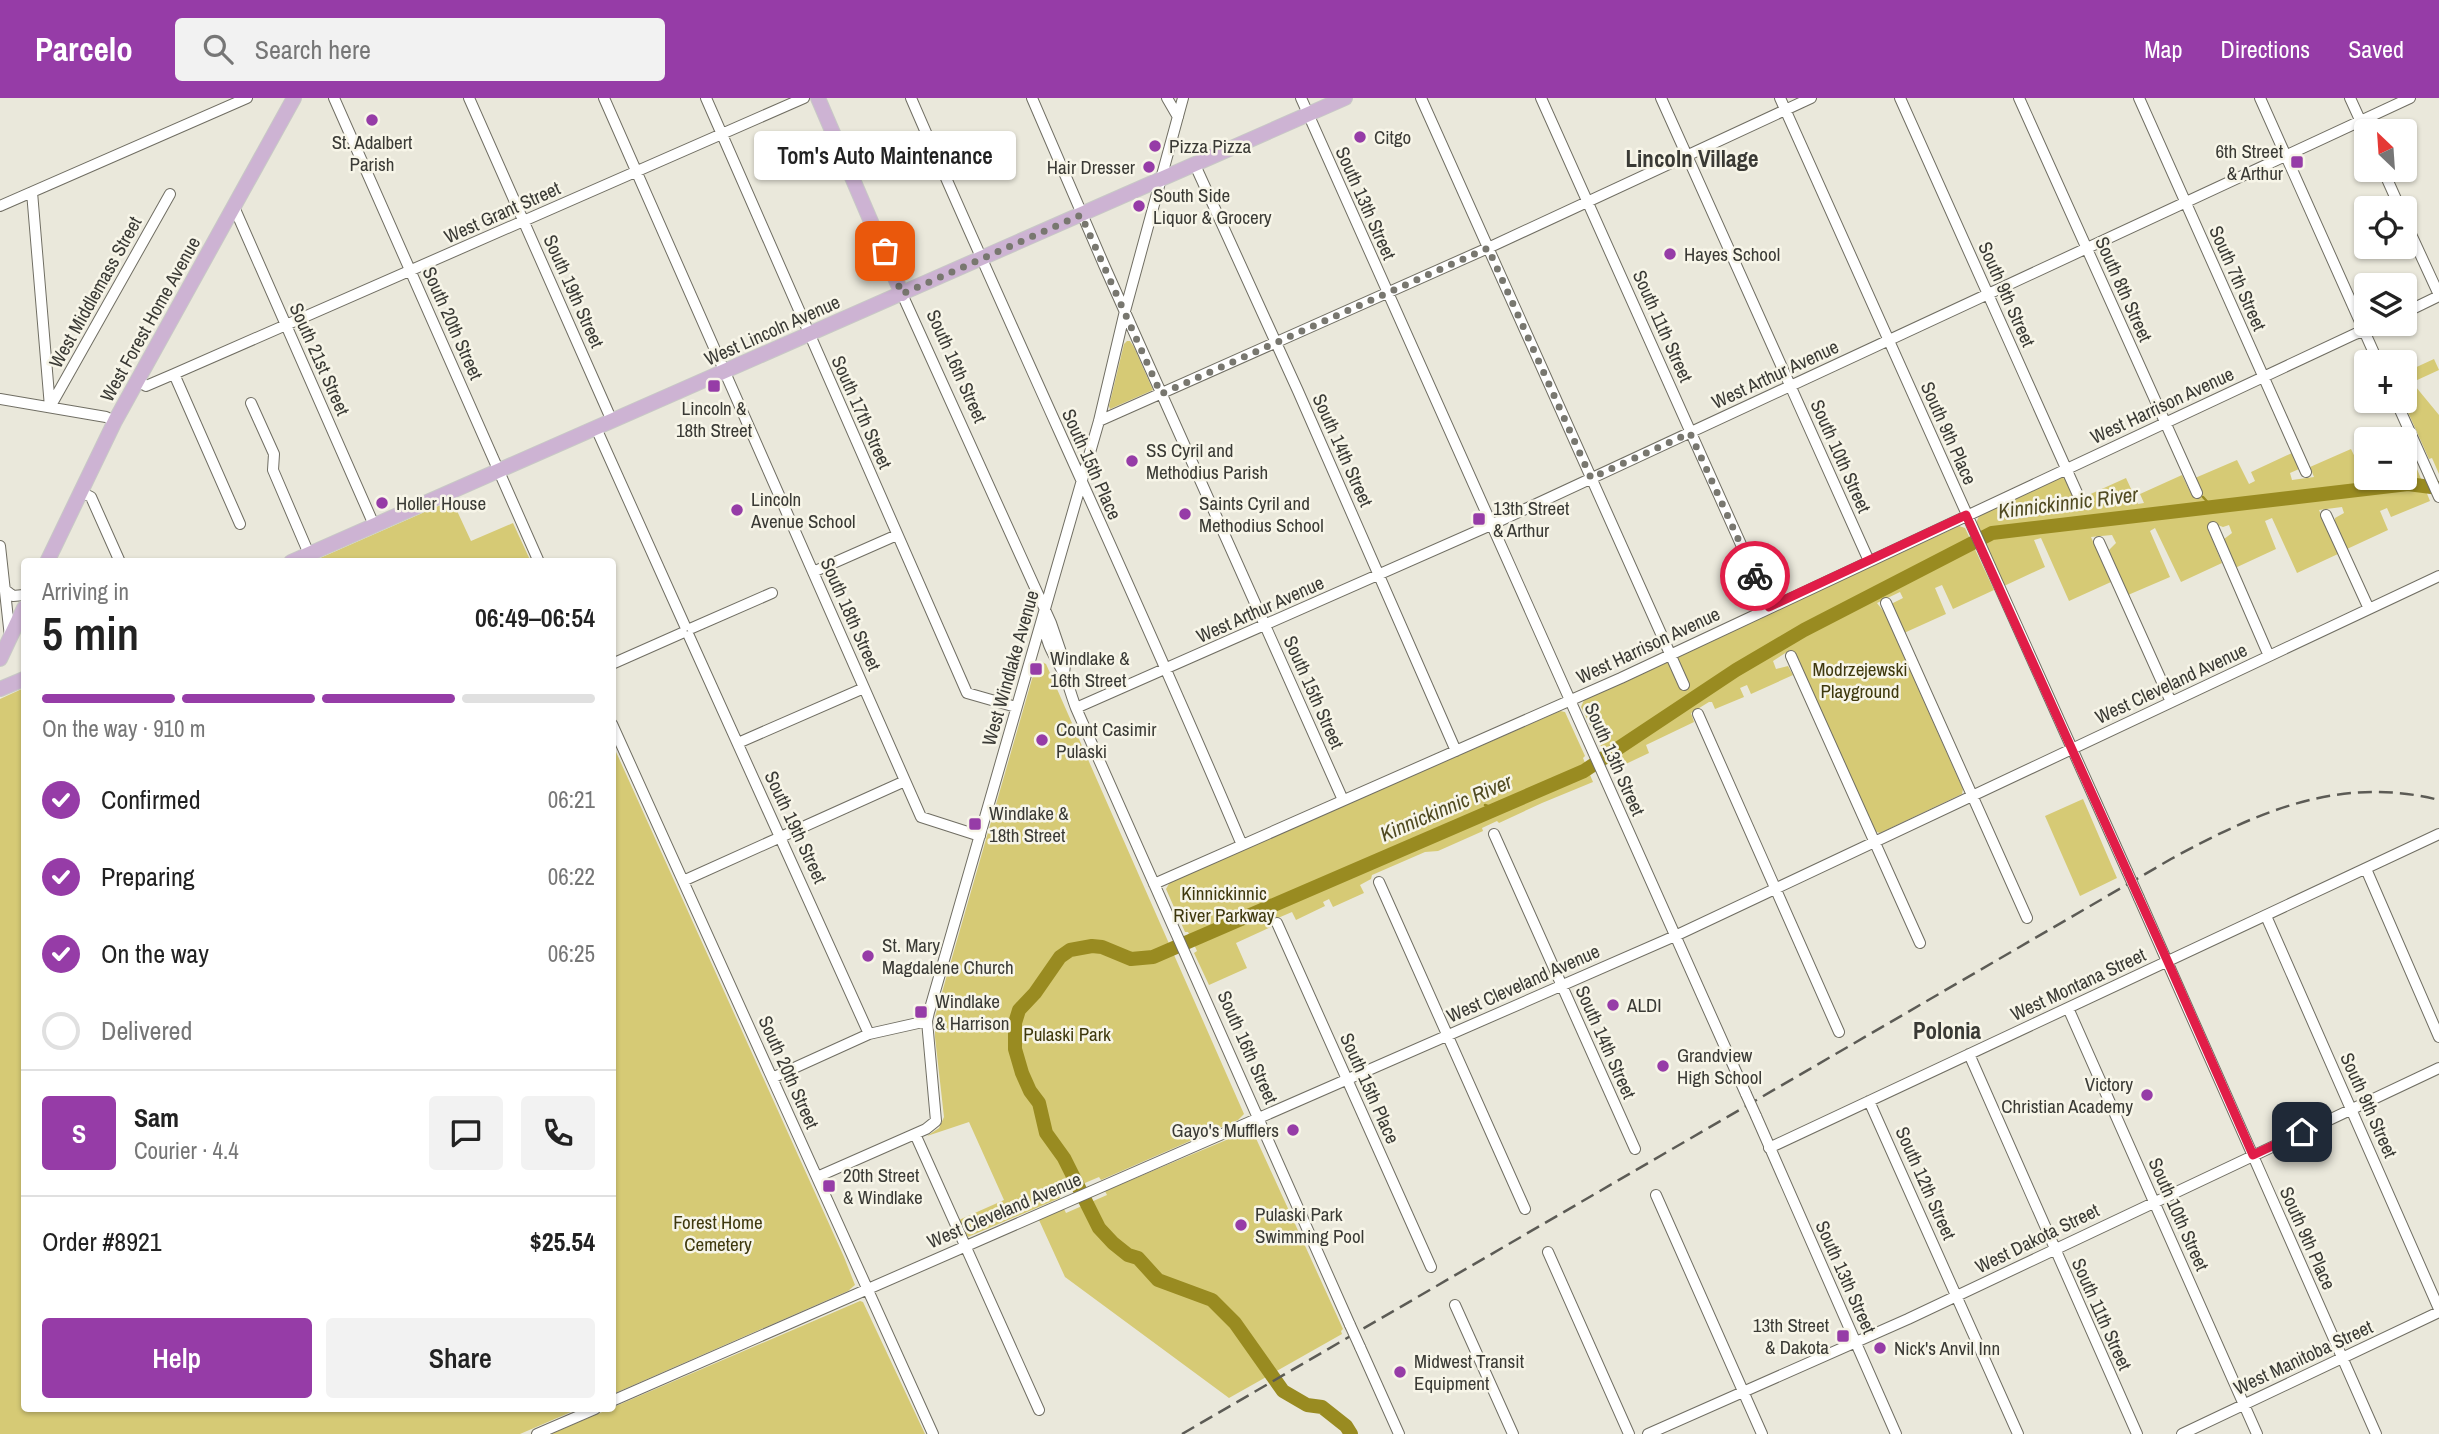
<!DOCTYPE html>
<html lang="en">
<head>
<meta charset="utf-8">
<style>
	:root { --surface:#fff; --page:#f2f2f2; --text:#222; --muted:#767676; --line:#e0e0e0; --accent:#963ca7 }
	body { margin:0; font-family:"Archivo Narrow",sans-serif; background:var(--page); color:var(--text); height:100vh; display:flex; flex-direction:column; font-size:26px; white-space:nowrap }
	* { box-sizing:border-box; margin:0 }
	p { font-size:23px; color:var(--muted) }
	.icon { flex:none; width:38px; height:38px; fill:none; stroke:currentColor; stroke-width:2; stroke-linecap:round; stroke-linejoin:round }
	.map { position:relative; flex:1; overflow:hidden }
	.sheet { position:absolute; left:21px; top:460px; width:595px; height:854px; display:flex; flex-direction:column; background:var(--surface); border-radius:7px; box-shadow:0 2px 5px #0004 }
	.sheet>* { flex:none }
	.needle { width:46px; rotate:335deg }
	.tools { position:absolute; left:2354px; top:21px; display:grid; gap:14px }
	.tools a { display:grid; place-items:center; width:63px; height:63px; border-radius:7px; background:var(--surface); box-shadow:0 2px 5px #0004; font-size:35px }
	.pin { position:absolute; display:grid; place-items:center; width:60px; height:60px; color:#fff; margin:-30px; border-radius:14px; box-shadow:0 4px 10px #0006 }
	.courier { position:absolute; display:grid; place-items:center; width:70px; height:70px; margin:-35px; border:5px solid #e11d48; border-radius:50%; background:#fff; color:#222; box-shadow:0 2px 9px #0007 }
	.bubble { position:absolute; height:49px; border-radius:7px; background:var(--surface); box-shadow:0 2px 5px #0004; font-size:23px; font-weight:600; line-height:49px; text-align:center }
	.headline em { font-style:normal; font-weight:600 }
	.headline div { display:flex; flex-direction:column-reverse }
	.headline { display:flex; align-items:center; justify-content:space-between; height:119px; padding:0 21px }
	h1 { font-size:46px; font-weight:600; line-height:52px }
	.bar { display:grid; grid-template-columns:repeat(4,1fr); gap:10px 7px; align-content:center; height:84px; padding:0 21px }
	.bar i { height:9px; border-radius:5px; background:var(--line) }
	.bar .current { background:var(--accent) }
	.bar p { grid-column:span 4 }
	.line { display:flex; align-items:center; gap:18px; padding:0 21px; border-top:2px solid var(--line) }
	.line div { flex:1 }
	.round { display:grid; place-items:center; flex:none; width:74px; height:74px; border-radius:7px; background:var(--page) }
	ol { padding:0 21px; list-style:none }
	li { display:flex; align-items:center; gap:21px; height:77px }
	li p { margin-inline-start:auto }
	li .icon { padding:7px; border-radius:50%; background:var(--accent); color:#fff; stroke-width:4 }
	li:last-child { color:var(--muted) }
	li i { width:38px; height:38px; border:4px solid var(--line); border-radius:50% }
	.button { display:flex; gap:14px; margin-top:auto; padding:14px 21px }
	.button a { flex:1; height:80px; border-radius:7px; background:var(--accent); color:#fff; font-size:28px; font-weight:600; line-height:80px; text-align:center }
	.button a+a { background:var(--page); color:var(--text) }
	header { display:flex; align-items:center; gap:42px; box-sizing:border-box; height:98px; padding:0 35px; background:var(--accent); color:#fff }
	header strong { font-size:33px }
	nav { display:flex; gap:38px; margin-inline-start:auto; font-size:24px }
	.search { width:490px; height:63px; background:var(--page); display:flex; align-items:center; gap:18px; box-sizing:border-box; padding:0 24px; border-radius:7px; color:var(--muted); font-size:26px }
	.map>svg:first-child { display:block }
	.green { fill:#d6ca75 }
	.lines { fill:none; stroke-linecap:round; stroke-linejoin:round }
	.stream { stroke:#998b21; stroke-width:2.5 }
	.river { stroke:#998b21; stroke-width:14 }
	.minor-casing { stroke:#706e63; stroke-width:12 }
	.major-casing { stroke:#c8c8c6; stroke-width:16 }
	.minor { stroke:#fff; stroke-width:10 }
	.major { stroke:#cdb3d3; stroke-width:14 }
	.rail { stroke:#5c5b55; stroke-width:2.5; stroke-dasharray:14 7; stroke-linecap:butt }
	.minor-bridge-casing { stroke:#706e63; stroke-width:12; stroke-linecap:butt }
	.minor-bridge { stroke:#fff; stroke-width:10 }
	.done { stroke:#78776f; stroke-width:7; stroke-dasharray:0 12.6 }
	.route { stroke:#e11d48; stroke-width:9 }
	.poi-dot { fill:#963ca7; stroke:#f7f5e8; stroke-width:2.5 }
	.labels { text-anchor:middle; stroke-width:5; stroke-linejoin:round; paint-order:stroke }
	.poi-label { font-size:19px; fill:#3a3a35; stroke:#f7f5e8; text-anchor:start }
	.street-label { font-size:19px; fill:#3a3a35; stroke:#f7f5e8 }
	.park-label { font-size:19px; fill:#3e380d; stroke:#f7f5e8 }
	.water-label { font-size:21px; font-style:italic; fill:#504a21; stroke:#f7f5e8 }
	.quarter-label { font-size:23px; font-weight:bold; fill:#3a3a35; stroke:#f7f5e8 }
</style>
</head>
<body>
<header>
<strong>Parcelo</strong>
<div class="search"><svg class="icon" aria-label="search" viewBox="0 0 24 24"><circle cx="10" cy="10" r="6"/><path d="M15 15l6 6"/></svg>Search here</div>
<nav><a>Map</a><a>Directions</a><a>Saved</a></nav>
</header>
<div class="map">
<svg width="2439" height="1336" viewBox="0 0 2439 1336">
	<rect width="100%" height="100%" fill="#eae8db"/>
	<path class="green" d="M1127,243h3l4,6 19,43 -43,19 -1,-3 15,-62z
		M2434,261l5,11 -24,11 -5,-11z
		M2405,269l6,14 28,34v59l-7,-16 -3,1 -26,-58z
		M2402,334l28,69 -39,16 -4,-9 -7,3 8,19 -41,19 -12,-26v-5l9,-5 -2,-6 -23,3 19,44 -41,19 -25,-55 -7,3 11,28 -41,19 -11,-29 8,-6 -3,-8 -6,2 -8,-3 -8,3 15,36 -41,19 -26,-54 -5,3 20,46 -42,18 -20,-44 8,-8 -4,-8 -21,2 20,45 -42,19 -28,-63 -7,2 11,27 -41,19 -28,-63 3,-7 82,-39 4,2 13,29 8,-4 -2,-7 42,-19 12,26 6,-1 -4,-9 42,-19 10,21 9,-3 -6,-15 42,-18 12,24 6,-3 -4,-9 41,-19 7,16 -9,4 2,7 22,-3 -4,-10 41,-18 12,25h3v4h38v-39h-18z
		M452,402l19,41 42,-18 18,39h-220z
		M1959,428l6,2 29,62 -41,19 -11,-24 -7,3 11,26 -42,19 -13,-29 12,-6 -3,-6 -23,11 7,9 79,177 -1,5 -82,39 -6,-2 -79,-176 -5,-5 -17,11 3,8 12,-3 5,9 -42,19 -4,-9 -7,3 4,9 -29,12 -3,-7h-3l-18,11 3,9 -48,23 3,8 -36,17 -32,-63 3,-7z
		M1040,563l6,3 198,450 -6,6 -137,60 -2,-3 -40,17 1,4 -92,39 -9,-17 45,-20 -35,-78 -42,14 12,-8 5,-11 -9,-80v-20l101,-352z
		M24,590v721h554l-58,25h-520v-735z
		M1560,613l5,1 20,44 -2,2 10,24 -51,21 -43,20 -2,-2 -15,7 1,3 -45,20 -13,1 -53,23 -1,4 -11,6 4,8 -31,14 -4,-8 -6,3 2,4 -29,14 -4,-8 -21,9 2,5 -37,17 11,25 -38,17 -15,-32 3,-2 -9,-19h-3l-19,-43 4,-7z
		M612,645l232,514 11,28 -7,6 -235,103z
		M2083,701l34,79 -37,18 -35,-80z
		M1250,1032l4,4 89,195 -2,2 1,3 -113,64 -164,-121 -26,-57 25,-11 2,4 41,-18 -2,-4z
		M860,1203l3,1 62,132h-374z"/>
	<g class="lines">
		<path class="stream" d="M2203,399l10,11
			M1485,707l11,4"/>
		<path class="river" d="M1351,1336l-5,-8 -24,-19 -15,-2 -24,-14 -48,-68 -23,-23 -54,-20 -20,-22 -10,-3 -15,-12 -14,-15 -35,-70 -18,-25 -7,-30 -9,-12 -8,-18 -7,-24v-26l4,-13 16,-17 25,-36 10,-7 22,-4 10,1 29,12 22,-2 431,-186 152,-101 68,-40 188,-97 416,-49 31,4"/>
		<defs>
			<path id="minor" d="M334,0l205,464
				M469,0l143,323
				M604,0l317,719 59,19
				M706,0l261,595 49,14
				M911,0c108,250 225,496 331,747
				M1032,0l72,167 239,535
				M1167,0l11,19
				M1301,0l445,996
				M1421,0l263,587
				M1541,0l228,509
				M1661,0l208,463
				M1780,0l347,773
				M1900,0l182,406
				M2019,0l178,395
				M2139,0l167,374
				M2260,0l118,264
				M2350,0l16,35
				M1195,67l103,226 158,360
				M2383,72l17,38
				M32,94l18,215
				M0,108l247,-108
				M234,109l140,318
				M2404,121l35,76
				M902,196l149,329 14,41 -1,10
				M2404,215l35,-17
				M174,276l66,150
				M137,283l9,5 28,-12 630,-276
				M0,301l106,18 9,4
				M2396,303l43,96
				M251,305l23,51 -1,16 36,84
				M50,309l120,-213
				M1099,323l389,-173 323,-150
				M596,330l89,198
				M81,394l10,5 29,65
				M2326,417l43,94
				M2213,429l56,129
				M2099,444l72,160
				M0,448l10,91
				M813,474l84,-37
				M4,491l9,7 11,-1
				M1886,505l141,315
				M1045,527c0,20 12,34 20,51 4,10 7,22 11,32l274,617
				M692,530l80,-35
				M689,538l180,398
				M1791,558l129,287
				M612,566l70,-31
				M1076,610l415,-183 919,-427
				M1698,616l141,318
				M612,626l321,710
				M738,645l126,-55
				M1494,736l141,315
				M2366,771l73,168
				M683,783l222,-100
				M1379,784l146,327
				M1154,786l467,-206 734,-344 27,-10
				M2139,800l237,536
				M2266,818l173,393
				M1277,825l154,344
				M2068,910l189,426
				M1969,956l168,380
				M772,980l97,-44 58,-13
				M1869,1003l149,333
				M1756,1018l140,318
				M915,1036l124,276
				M1769,1050l670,-314
				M817,1079l109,-48 10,-8 -9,-100 2,-9 170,-591 26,-110 58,-213
				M1656,1097l106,239
				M1548,1154l81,182
				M1455,1207l58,129
				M1360,1249l39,87
				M612,1303l1063,-465 764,-360
				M537,1336l58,-25
				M1648,1336l260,-115 531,-251
				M2182,1336l257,-122"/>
			<path id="major" d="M818,0l84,196
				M47,464l68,-141 179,-323
				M291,464l1054,-464
				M0,561l24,-51
				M0,591l24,-10"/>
		</defs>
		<use href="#minor" class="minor-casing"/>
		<use href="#major" class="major-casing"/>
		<use href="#minor" class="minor"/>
		<use href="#major" class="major"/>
		<path class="rail" d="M1182,1336l989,-575c86,-47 169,-84 268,-59"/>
		<defs>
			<path id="minor-bridge" d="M2127,773l12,27
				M1746,996l10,22
				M1350,1227l10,22"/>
		</defs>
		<use href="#minor-bridge" class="minor-bridge-casing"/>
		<use href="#minor-bridge" class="minor-bridge"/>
	</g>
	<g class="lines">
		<path class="done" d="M885,153l17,43 179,-79 80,179 327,-146 103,230 99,-45 65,143"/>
		<path class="route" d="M1755,478l14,31 197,-92 202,447 85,193 49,-23"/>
	</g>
	<g class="poi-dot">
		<circle cx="372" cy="22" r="7"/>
		<circle cx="1360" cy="39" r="7"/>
		<circle cx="1155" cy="48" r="7"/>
		<rect x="2290" y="57" width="14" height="14" rx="3.5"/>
		<circle cx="1149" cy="69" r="7"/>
		<circle cx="1139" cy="108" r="7"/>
		<circle cx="1670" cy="156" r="7"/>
		<rect x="707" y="281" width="14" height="14" rx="3.5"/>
		<circle cx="1132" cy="363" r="7"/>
		<circle cx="382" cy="405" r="7"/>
		<circle cx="737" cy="412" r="7"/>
		<circle cx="1185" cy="416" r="7"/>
		<rect x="1472" y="414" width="14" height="14" rx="3.5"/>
		<rect x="1029" y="564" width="14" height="14" rx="3.5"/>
		<circle cx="1042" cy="642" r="7"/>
		<rect x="968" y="719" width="14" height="14" rx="3.5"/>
		<circle cx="868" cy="858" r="7"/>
		<circle cx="1613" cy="907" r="7"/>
		<rect x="914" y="907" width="14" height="14" rx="3.5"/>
		<circle cx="1663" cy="968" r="7"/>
		<circle cx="2147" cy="997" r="7"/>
		<circle cx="1293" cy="1032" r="7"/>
		<rect x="822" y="1081" width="14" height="14" rx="3.5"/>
		<circle cx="1241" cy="1127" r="7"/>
		<rect x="1836" y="1231" width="14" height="14" rx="3.5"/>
		<circle cx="1880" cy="1250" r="7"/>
		<circle cx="1400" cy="1274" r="7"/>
	</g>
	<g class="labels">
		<g class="poi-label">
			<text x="1374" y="46">Citgo</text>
			<text x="372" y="51" text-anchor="middle">St. Adalbert<tspan x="372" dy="22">Parish</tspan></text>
			<text x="1169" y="55">Pizza Pizza</text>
			<text x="2283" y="60" text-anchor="end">6th Street<tspan x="2283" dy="22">&amp; Arthur</tspan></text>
			<text x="1135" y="76" text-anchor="end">Hair Dresser</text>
			<text x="1153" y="104">South Side<tspan x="1153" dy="22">Liquor &amp; Grocery</tspan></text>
			<text x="1684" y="163">Hayes School</text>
			<text x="714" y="317" text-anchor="middle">Lincoln &amp;<tspan x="714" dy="22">18th Street</tspan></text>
			<text x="1146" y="359">SS Cyril and<tspan x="1146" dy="22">Methodius Parish</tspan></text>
			<text x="751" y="408">Lincoln<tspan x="751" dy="22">Avenue School</tspan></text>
			<text x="396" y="412">Holler House</text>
			<text x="1199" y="412">Saints Cyril and<tspan x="1199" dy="22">Methodius School</tspan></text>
			<text x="1493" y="417">13th Street<tspan x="1493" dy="22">&amp; Arthur</tspan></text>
			<text x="1050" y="567">Windlake &amp;<tspan x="1050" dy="22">16th Street</tspan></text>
			<text x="1056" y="638">Count Casimir<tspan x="1056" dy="22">Pulaski</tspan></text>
			<text x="989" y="722">Windlake &amp;<tspan x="989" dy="22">18th Street</tspan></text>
			<text x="882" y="854">St. Mary<tspan x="882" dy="22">Magdalene Church</tspan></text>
			<text x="935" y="910">Windlake<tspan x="935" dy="22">&amp; Harrison</tspan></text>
			<text x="1627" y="914">ALDI</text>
			<text x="1677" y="964">Grandview<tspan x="1677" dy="22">High School</tspan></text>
			<text x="2133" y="993" text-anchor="end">Victory<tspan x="2133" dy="22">Christian Academy</tspan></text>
			<text x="1279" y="1039" text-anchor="end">Gayo's Mufflers</text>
			<text x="843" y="1084">20th Street<tspan x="843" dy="22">&amp; Windlake</tspan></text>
			<text x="1255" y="1123">Pulaski Park<tspan x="1255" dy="22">Swimming Pool</tspan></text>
			<text x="1829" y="1234" text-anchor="end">13th Street<tspan x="1829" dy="22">&amp; Dakota</tspan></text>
			<text x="1894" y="1257">Nick's Anvil Inn</text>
			<text x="1414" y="1270">Midwest Transit<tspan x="1414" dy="22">Equipment</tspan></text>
		</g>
		<g class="street-label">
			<text transform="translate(1366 105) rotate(66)" y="7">South 13th Street</text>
			<text transform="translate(502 114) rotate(-24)" y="7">West Grant Street</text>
			<text transform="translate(2238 180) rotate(66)" y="7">South 7th Street</text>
			<text transform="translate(2124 191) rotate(66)" y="7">South 8th Street</text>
			<text transform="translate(574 193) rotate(66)" y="7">South 19th Street</text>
			<text transform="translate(95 194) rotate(-61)" y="7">West Middlemass Street</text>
			<text transform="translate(2007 196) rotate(66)" y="7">South 9th Street</text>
			<text transform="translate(150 221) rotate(-61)" y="7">West Forest Home Avenue</text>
			<text transform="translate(453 225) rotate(66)" y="7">South 20th Street</text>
			<text transform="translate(1663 228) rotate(66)" y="7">South 11th Street</text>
			<text transform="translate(772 232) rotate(-24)" y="7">West Lincoln Avenue</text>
			<text transform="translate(320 261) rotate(66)" y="7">South 21st Street</text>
			<text transform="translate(957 268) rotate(66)" y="7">South 16th Street</text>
			<text transform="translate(1775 276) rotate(-25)" y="7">West Arthur Avenue</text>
			<text transform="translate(2162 307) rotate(-25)" y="7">West Harrison Avenue</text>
			<text transform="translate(862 314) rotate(66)" y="7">South 17th Street</text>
			<text transform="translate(1949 335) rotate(66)" y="7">South 9th Place</text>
			<text transform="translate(1343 352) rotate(66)" y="7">South 14th Street</text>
			<text transform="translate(1841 358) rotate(66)" y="7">South 10th Street</text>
			<text transform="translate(1092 366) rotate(66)" y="7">South 15th Place</text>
			<text transform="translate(1260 511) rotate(-24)" y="7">West Arthur Avenue</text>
			<text transform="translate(851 516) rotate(66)" y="7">South 18th Street</text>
			<text transform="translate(1648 547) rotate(-25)" y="7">West Harrison Avenue</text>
			<text transform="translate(1010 570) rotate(-74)" y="7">West Windlake Avenue</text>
			<text transform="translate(2171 585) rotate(-25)" y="7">West Cleveland Avenue</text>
			<text transform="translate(1314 594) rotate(66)" y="7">South 15th Street</text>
			<text transform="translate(1615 661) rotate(66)" y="7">South 13th Street</text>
			<text transform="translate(796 729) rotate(65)" y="7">South 19th Street</text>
			<text transform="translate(1523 885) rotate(-24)" y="7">West Cleveland Avenue</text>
			<text transform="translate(2078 886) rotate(-25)" y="7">West Montana Street</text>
			<text transform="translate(1606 944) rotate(66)" y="7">South 14th Street</text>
			<text transform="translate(1248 949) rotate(66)" y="7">South 16th Street</text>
			<text transform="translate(789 974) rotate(66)" y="7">South 20th Street</text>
			<text transform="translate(1370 990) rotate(66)" y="7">South 15th Place</text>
			<text transform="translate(2369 1007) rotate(66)" y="7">South 9th Street</text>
			<text transform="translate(1926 1085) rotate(66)" y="7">South 12th Street</text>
			<text transform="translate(1004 1112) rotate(-23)" y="7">West Cleveland Avenue</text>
			<text transform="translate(2179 1116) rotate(66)" y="7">South 10th Street</text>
			<text transform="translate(2037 1140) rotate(-26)" y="7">West Dakota Street</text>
			<text transform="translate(2308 1140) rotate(66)" y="7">South 9th Place</text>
			<text transform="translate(1846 1179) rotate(66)" y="7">South 13th Street</text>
			<text transform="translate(2102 1216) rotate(66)" y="7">South 11th Street</text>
			<text transform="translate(2303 1259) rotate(-25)" y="7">West Manitoba Street</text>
		</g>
		<g class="park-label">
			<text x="1860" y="578">Modrzejewski<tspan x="1860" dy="22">Playground</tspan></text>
			<text x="1224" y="802">Kinnickinnic<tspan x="1224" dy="22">River Parkway</tspan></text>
			<text x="1067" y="943">Pulaski Park</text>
			<text x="718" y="1131">Forest Home<tspan x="718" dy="22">Cemetery</tspan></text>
		</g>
		<g class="water-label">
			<text transform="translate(2068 405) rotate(-7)" y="7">Kinnickinnic River</text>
			<text transform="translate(1446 710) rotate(-23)" y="7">Kinnickinnic River</text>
		</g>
		<g class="quarter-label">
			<text x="1692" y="69">Lincoln Village</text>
			<text x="1947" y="941">Polonia</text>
		</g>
	</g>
</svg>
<div class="tools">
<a><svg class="needle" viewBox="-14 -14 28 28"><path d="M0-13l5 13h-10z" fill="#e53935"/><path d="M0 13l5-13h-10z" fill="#767676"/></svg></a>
<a><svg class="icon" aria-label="locate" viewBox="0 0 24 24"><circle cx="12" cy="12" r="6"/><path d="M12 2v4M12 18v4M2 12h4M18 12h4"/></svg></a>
<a><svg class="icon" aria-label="layers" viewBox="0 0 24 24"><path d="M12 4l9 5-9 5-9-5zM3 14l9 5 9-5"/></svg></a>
<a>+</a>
<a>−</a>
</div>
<div class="pin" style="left:885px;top:153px;background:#ea580c"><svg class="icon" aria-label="bag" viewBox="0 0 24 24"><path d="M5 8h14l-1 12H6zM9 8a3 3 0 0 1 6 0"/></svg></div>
<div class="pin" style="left:2302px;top:1034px;background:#1f2937"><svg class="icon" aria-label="home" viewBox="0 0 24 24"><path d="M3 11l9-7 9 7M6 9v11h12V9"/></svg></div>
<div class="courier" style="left:1755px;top:478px"><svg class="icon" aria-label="bike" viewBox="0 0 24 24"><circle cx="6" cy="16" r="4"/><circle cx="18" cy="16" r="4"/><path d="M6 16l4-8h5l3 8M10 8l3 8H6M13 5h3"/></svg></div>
<div class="bubble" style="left:754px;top:33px;width:262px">Tom's Auto Maintenance</div>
<section class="sheet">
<div class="headline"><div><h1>5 min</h1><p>Arriving in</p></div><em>06:49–06:54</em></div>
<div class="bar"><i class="current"></i><i class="current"></i><i class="current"></i><i></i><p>On the way · 910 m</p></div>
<ol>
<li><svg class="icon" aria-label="check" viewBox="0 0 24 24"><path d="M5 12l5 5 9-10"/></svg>Confirmed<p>06:21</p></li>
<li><svg class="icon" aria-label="check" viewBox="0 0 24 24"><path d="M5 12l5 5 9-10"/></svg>Preparing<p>06:22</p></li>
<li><svg class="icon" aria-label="check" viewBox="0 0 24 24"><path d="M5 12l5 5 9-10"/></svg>On the way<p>06:25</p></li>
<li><i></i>Delivered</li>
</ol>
<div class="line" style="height:126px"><b class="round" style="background:var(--accent);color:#fff">S</b><div><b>Sam</b><p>Courier · 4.4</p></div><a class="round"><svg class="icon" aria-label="chat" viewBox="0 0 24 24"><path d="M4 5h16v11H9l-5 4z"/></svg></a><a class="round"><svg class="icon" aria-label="phone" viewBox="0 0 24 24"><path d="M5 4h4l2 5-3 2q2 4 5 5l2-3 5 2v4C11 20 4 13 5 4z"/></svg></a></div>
<div class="line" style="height:91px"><div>Order #8921</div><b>$25.54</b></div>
<div class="button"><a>Help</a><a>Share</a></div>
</section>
</div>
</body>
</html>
